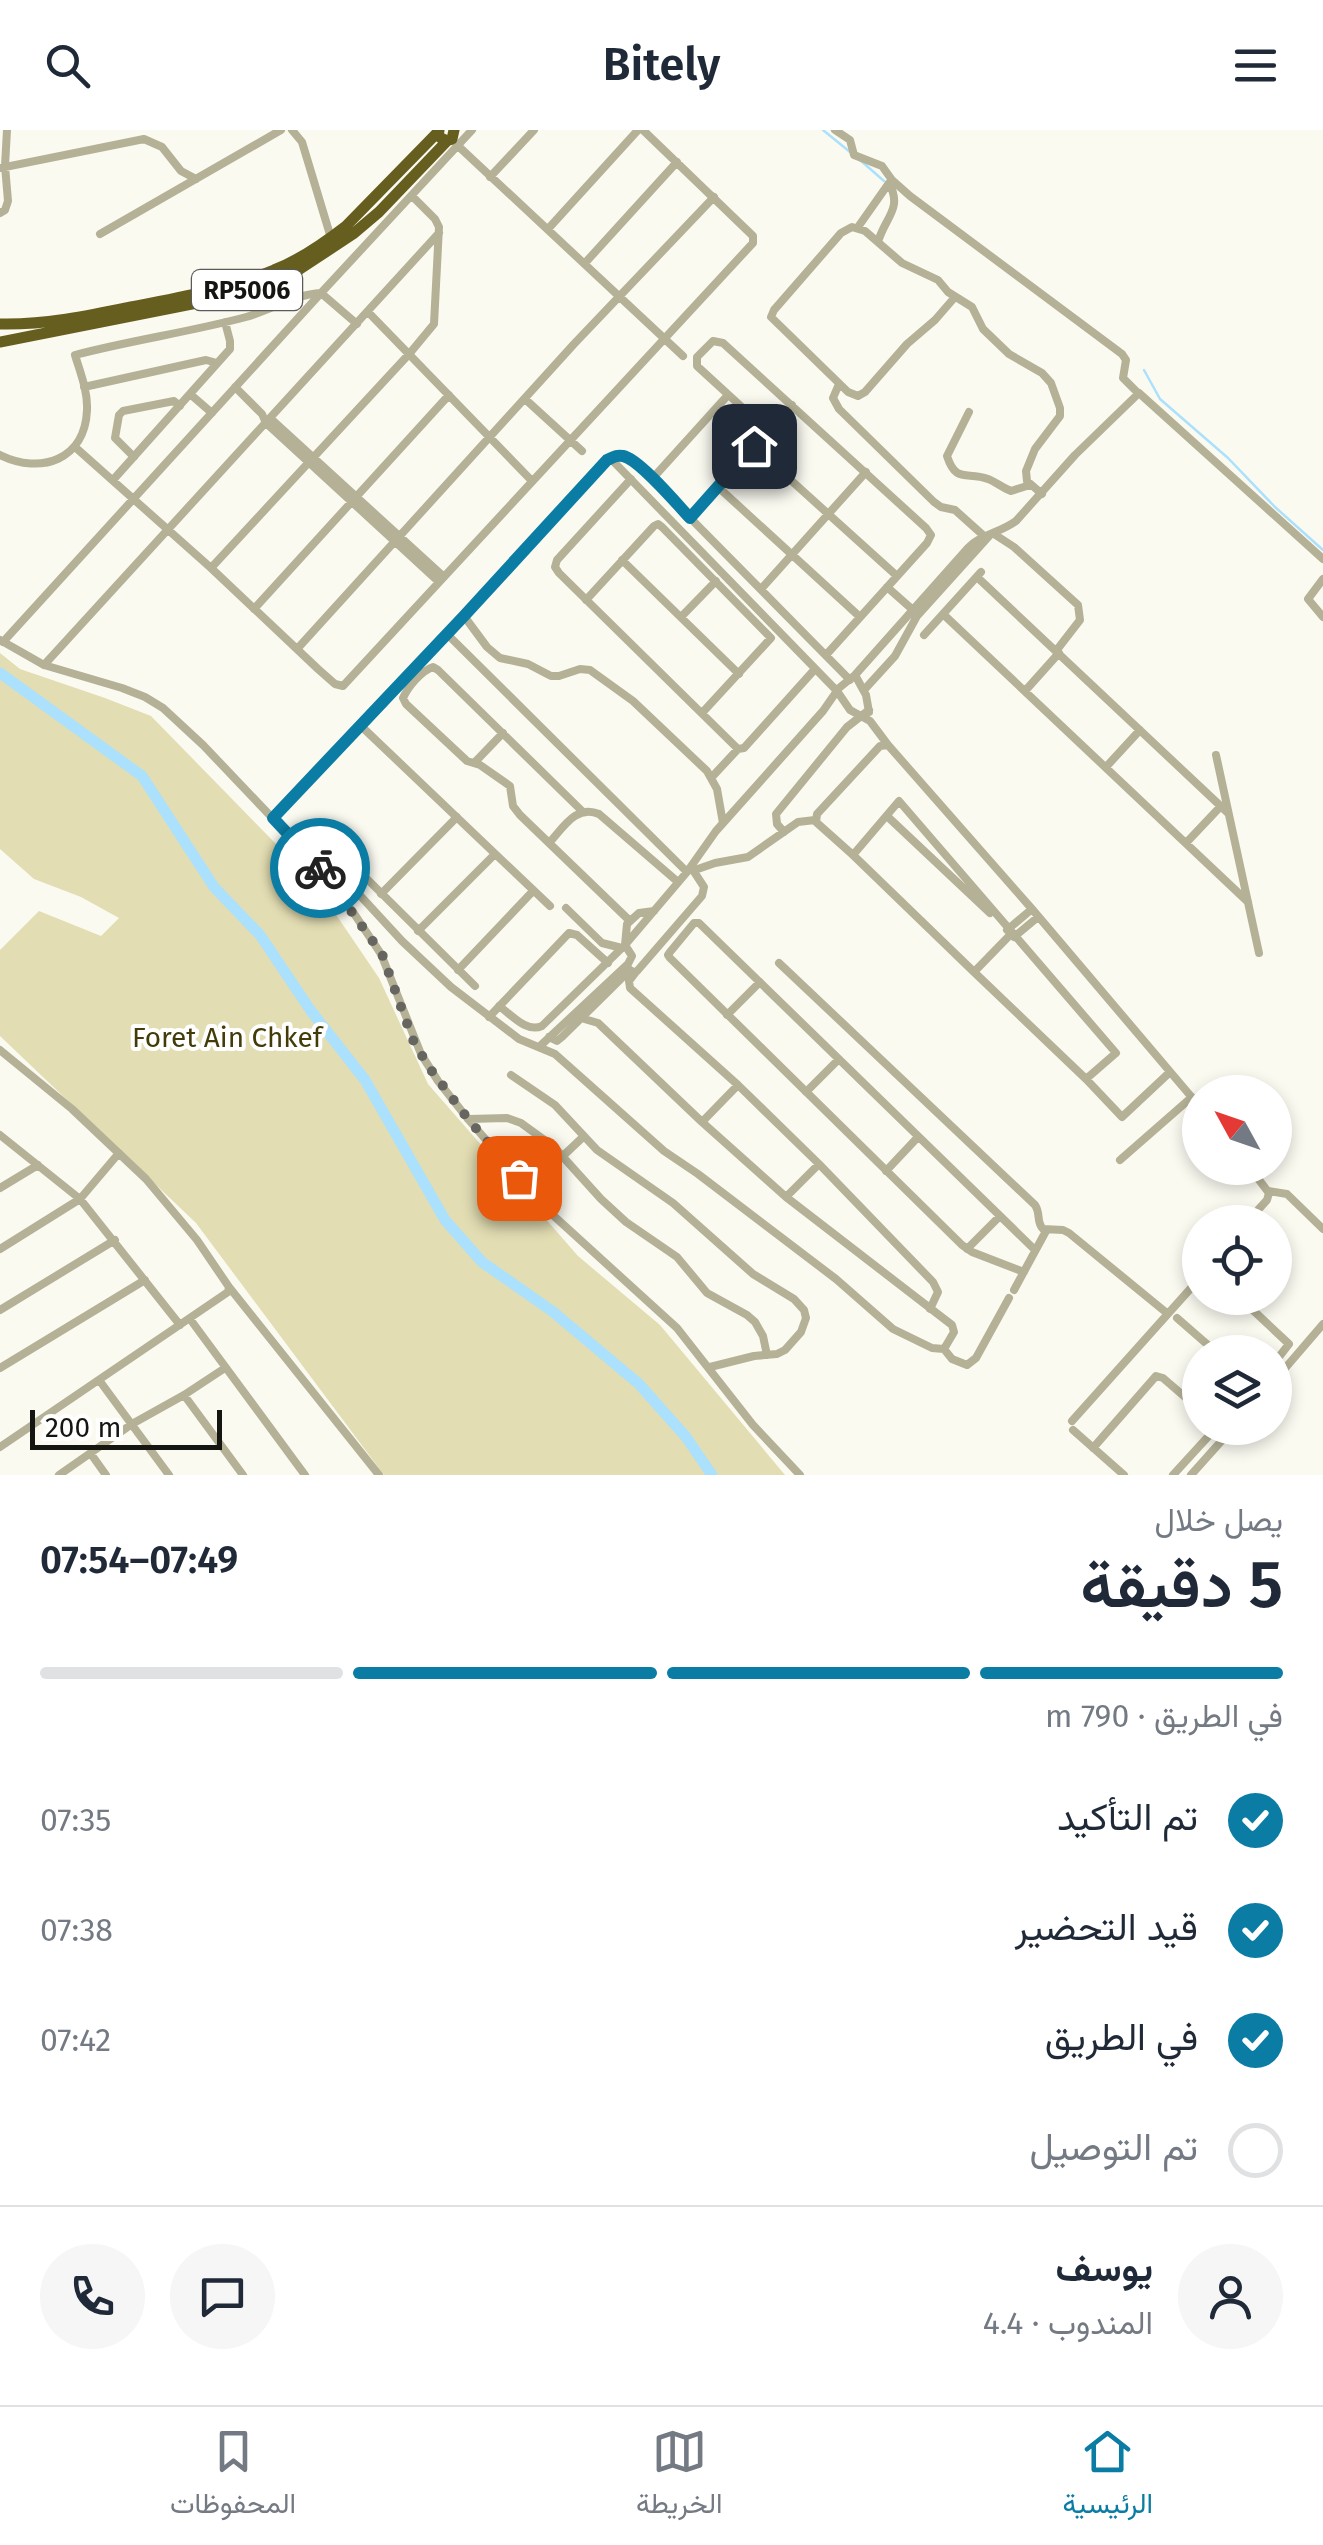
<!DOCTYPE html>
<html lang="ar">
<head>
<meta charset="utf-8">
<style>
	:root { --surface:#fff; --page:#f6f6f7; --text:#1f2937; --muted:#747a83; --line:#e0e1e3; --accent:#0b7da5 }
	body { margin:0; font-family:"Fira Sans",Vazirmatn,sans-serif; background:var(--page); color:var(--text); direction:rtl; height:100vh; display:flex; flex-direction:column; font-size:38px; white-space:nowrap }
	* { box-sizing:border-box; margin:0 }
	p { font-size:32px; color:var(--muted) }
	.icon { flex:none; width:55px; height:55px; fill:none; stroke:currentColor; stroke-width:2; stroke-linecap:round; stroke-linejoin:round }
	.map { position:relative; height:1345px; overflow:hidden; direction:ltr }
	.panel { display:flex; flex-direction:column; background:var(--surface); flex:1 }
	.panel>* { flex:none }
	.needle { width:65px; rotate:310deg }
	.tools { position:absolute; left:1182px; top:945px; display:grid; gap:20px }
	.tools a { display:grid; place-items:center; width:110px; height:110px; border-radius:50%; background:var(--surface); box-shadow:0 5px 15px #0003; font-size:50px }
	.scale { position:absolute; left:30px; bottom:25px; width:192px; box-sizing:border-box; padding-left:10px; border:5px solid #151512; border-top:0; font-size:28px; line-height:35px; white-space:nowrap; color:#151512; -webkit-text-stroke:8px #fff; paint-order:stroke }
	.pin { position:absolute; display:grid; place-items:center; width:85px; height:85px; color:#fff; margin:-42px; border-radius:20px; box-shadow:0 5px 15px #0006 }
	.courier { position:absolute; display:grid; place-items:center; width:100px; height:100px; margin:-50px; border:8px solid #0b7da5; border-radius:50%; background:#fff; color:#222; box-shadow:0 2px 12px #0007 }
	.overview em { font-style:normal; font-weight:600 }
	.overview div { display:flex; flex-direction:column-reverse }
	.overview { display:flex; align-items:center; justify-content:space-between; height:170px; padding:0 40px }
	h1 { font-size:65px; font-weight:600; line-height:75px }
	.bar { display:grid; grid-template-columns:repeat(4,1fr); gap:15px 10px; align-content:center; height:120px; padding:0 40px }
	.bar i { height:12px; border-radius:8px; background:var(--line) }
	.bar .current { background:var(--accent) }
	.bar p { grid-column:span 4 }
	.line { display:flex; align-items:center; gap:25px; padding:0 40px; border-top:2px solid var(--line) }
	.line div { flex:1 }
	.round { display:grid; place-items:center; flex:none; width:105px; height:105px; border-radius:52px; background:var(--page) }
	ol { padding:0 40px; list-style:none }
	li { display:flex; align-items:center; gap:30px; height:110px }
	li p { margin-inline-start:auto }
	li .icon { padding:10px; border-radius:50%; background:var(--accent); color:#fff; stroke-width:4 }
	li:last-child { color:var(--muted) }
	li i { width:55px; height:55px; border:5px solid var(--line); border-radius:50% }
	header { display:flex; justify-content:space-between; align-items:center; height:130px; padding:0 40px; background:var(--surface); font-size:45px; font-weight:600 }
	.dock { display:flex; justify-content:space-around; align-items:center; height:140px; border-top:2px solid var(--line); background:var(--surface); font-size:28px; color:var(--muted) }
	.dock a { display:grid; justify-items:center; gap:5px }
	.dock .current { color:var(--accent) }
	.map>svg:first-child { display:block }
	.green { fill:#e2ddb2 }
	.lines { fill:none; stroke-linecap:round; stroke-linejoin:round }
	.stream { stroke:#abe1fc; stroke-width:2.5 }
	.river { stroke:#abe1fc; stroke-width:11 }
	.minor { stroke:#b4b196; stroke-width:8 }
	.highway { stroke:#665e1f; stroke-width:11 }
	.done { stroke:#666560; stroke-width:10; stroke-dasharray:0 18 }
	.route { stroke:#0b7da5; stroke-width:12 }
	.labels { text-anchor:middle; stroke-width:8; stroke-linejoin:round; paint-order:stroke }
	.shield { fill:#fff; stroke:#5b5b59; stroke-width:2.5 }
	.shield-label { font-size:25px; font-weight:bold; fill:#151512 }
	.park-label { font-size:28px; fill:#433c09; stroke:#fff }
</style>
</head>
<body>
<header><svg class="icon" aria-label="menu" viewBox="0 0 24 24"><path d="M4 6h16M4 12h16M4 18h16"/></svg>Bitely<svg class="icon" aria-label="search" viewBox="0 0 24 24"><circle cx="10" cy="10" r="6"/><path d="M15 15l6 6"/></svg></header>
<div class="map">
<svg width="1323" height="1345" viewBox="0 0 1323 1345">
	<rect width="100%" height="100%" fill="#fbfaf1"/>
	<path class="green" d="M0,523l20,16 85,29 46,18 124,127 49,54 55,81 49,106 150,172 82,69 125,150h-401l-188,-252 -196,-187v-86l39,-39 62,25 18,-18 -38,-21 -47,-18 -34,-30z"/>
	<g class="lines">
		<path class="stream" d="M823,0l27,22
			M860,30l24,21
			M1144,240l16,29 68,59 47,49 48,43"/>
		<path class="river" d="M0,543l142,103 72,111 46,48 51,76 54,69 80,140 37,42 70,49 87,73 47,53 26,38"/>
		<path class="minor" d="M292,0l10,12 29,96
			M835,0l15,10 4,15 28,11 10,14 18,16 212,158 4,6 -3,18 16,16
			M456,14l227,212
			M0,38l144,-29 18,8 19,24 15,8
			M490,47l44,-47
			M0,83l5,-3 3,-9 -3,-35 2,-36
			M858,97l31,-44
			M548,99l90,-99
			M100,104l181,-104
			M878,112c7,-25 25,-33 11,-59
			M585,133l92,-101
			M955,167l-20,23 -28,24 -42,48 -7,4 -10,-4 -77,-75 3,-7 67,-77 11,-6 13,4 37,32 36,17 10,12 24,15 11,22 26,25 33,19 9,10 9,25v8l-25,33 -9,22 1,10 15,13
			M368,182l164,169
			M839,254l-6,14 6,11 95,93 7,5 14,3 29,26
			M84,257l122,-27 11,3
			M235,257l27,27 4,9 173,159
			M190,264l22,19
			M525,269l57,52
			M969,282l-22,44c9,28 20,15 41,23 8,3 15,9 23,12l19,-6
			M270,288l174,159
			M768,301l-71,-65v-9l16,-16 10,2 203,185 5,7 -4,8 -101,112
			M75,317l136,121 107,101 17,15 8,2 410,-443v-7l-110,-106
			M754,317l143,129
			M0,325c41,20 85,5 87,-45 1,-19 -7,-38 -12,-55 57,-15 115,-23 171,-38 25,-7 50,-23 75,-24l151,-163
			M134,327l-19,-19 4,-23 4,-4 51,-10 6,5
			M611,329l226,232 13,19 20,11 18,24
			M631,349l-74,81 -2,7 4,6 179,176 6,-1 71,-79
			M652,349l76,-84
			M113,350l117,-131v-8l-5,-19
			M718,357l142,130
			M690,387l102,-112
			M994,404l20,13 64,58 2,15 -24,31
			M622,430l117,114
			M211,438l199,-215 24,-29 5,-97 -4,-8 -23,-23
			M977,447l251,236
			M1323,449l-15,20 15,18
			M887,457l26,23
			M761,459l105,-117
			M586,470l68,-74 4,-2 4,3 109,111 -69,75
			M254,479l195,-214
			M943,484l305,288
			M464,486l23,31 13,11 28,6 23,12h8l21,-7 10,1 43,31 74,70 10,18 6,34
			M681,487l35,-36
			M447,504l240,238
			M924,505l57,-63
			M0,510l44,25 78,23 23,9 18,11 40,37 117,123 33,44 28,42 40,100 17,27 30,38 76,88 133,121 76,97 47,50
			M3,512l318,-349 36,31
			M298,518l276,-304 140,-147
			M44,535l395,-432
			M855,545l11,20 3,17
			M864,560l31,-34 22,-40 73,-81
			M1025,561l34,-38
			M361,596l189,180
			M1216,625l43,198
			M475,632l28,-29
			M1106,637l34,-37
			M711,648l27,-29
			M582,681l-144,-141 -5,-3c-12,4 -25,20 -30,31l3,6 61,57 13,4 30,21 3,20 7,9 110,106
			M888,687l102,96
			M273,689l334,-358c11,-6 17,-5 28,1l215,218
			M784,702l-7,-8 -1,-10 71,-87 22,-17
			M294,711l8,-5 6,3 94,102 49,46 68,52 36,15 109,97 34,23 138,105 57,50 39,19 12,1 8,10 15,6 9,-7 33,-60
			M549,713c14,-15 27,-39 50,-29l79,68
			M1186,713l35,-37
			M853,725l46,-54 217,252 -30,26
			M695,740l20,-7 33,-6 50,-35 17,-2
			M362,744l113,112
			M381,764l76,-77
			M566,778l36,35 20,5
			M1007,800l25,-21
			M418,801l77,-77
			M1011,804l-37,38 -121,-117 -37,-33 1,-8 63,-68 8,-1 144,164 168,198
			M1014,807l24,-20
			M779,833l256,242c6,9 1,17 8,24l20,1 6,3 99,81
			M458,840l75,-79
			M632,841l3,2 3,-3 64,-74 2,-9 -13,-20
			M974,842l112,107 36,38 48,-45
			M635,843l-6,8 1,7 108,97 81,79 114,118 5,10 -8,17
			M499,876c13,9 27,27 43,20l83,-81 62,-73 29,-41 107,-120 16,-23 16,-13 113,-127c13,-14 32,-15 48,-27l59,-66 64,-62 184,166
			M727,885l33,-33
			M489,887l80,-84 8,2 31,28
			M581,888l17,5 104,99 84,75 166,128 2,7 -10,17
			M549,907l8,4 5,-4 68,-67
			M539,917l89,-83 4,-8 -7,-11 2,-21 12,-11 15,-2
			M0,920l72,59 74,70 51,61 32,47 -1,5 -228,155
			M511,945l44,30 42,45 76,53 80,71 41,25 10,11 2,8 -5,14 -16,18 -8,4 -23,2 -44,11
			M806,962l33,-33
			M468,989l39,-1 14,5 33,24 47,52 25,23 51,35 30,36 40,22 8,7 8,14 4,19
			M702,992l36,-37
			M0,1005l80,64 100,126
			M564,1025l19,-18
			M1120,1030l72,-63
			M886,1041l32,-34
			M0,1058l38,-23
			M1268,1061l19,3 36,35
			M786,1067l33,-33
			M1247,1092l20,-22 2,-7 -19,-25
			M0,1119l80,-50 39,-46
			M967,1119l33,-33
			M1024,1142l-52,-20 -10,-7 -292,-287 -2,-3 2,-3 24,-29h5l336,327
			M229,1157l150,188
			M1014,1160l32,-59
			M1240,1168l49,46 -14,18
			M0,1180l115,-70
			M1177,1188l39,34
			M190,1189l115,156
			M0,1238l145,-88
			M99,1250l70,95
			M1275,1250l48,-56
			M184,1265l59,80
			M1072,1291l128,-143
			M1073,1300l51,45
			M1093,1318l63,-72 7,2 37,32
			M91,1324l15,21
			M59,1345l73,-51 52,-29 41,-27
			M1173,1345l43,-47
			M1191,1345l42,-47"/>
		<path class="highway" d="M441,8l6,3 5,-2 2,-9
			M0,194c44,1 88,-8 131,-17 47,-9 97,-18 143,-37 26,-10 50,-27 72,-44l93,-95
			M0,212l212,-42 64,-19 24,-12 53,-35 26,-22 68,-71"/>
	</g>
	<g class="lines">
		<path class="done" d="M320,738l62,86 31,86 15,26 40,53 51,59"/>
		<path class="route" d="M320,738l-47,-50 191,-202 143,-156c7,-3 8,-5 16,-4 16,3 54,48 67,62l64,-72"/>
	</g>
	<g class="labels">
		<rect class="shield" x="192" y="140" width="110" height="40" rx="8"/>
		<g class="shield-label">
			<text x="247" y="169">RP5006</text>
		</g>
		<g class="park-label">
			<text x="227" y="917">Foret Ain Chkef</text>
		</g>
	</g>
</svg>
<div class="tools">
<a><svg class="needle" viewBox="-14 -14 28 28"><path d="M0-13l5 13h-10z" fill="#e53935"/><path d="M0 13l5-13h-10z" fill="#747a83"/></svg></a>
<a><svg class="icon" aria-label="locate" viewBox="0 0 24 24"><circle cx="12" cy="12" r="6"/><path d="M12 2v4M12 18v4M2 12h4M18 12h4"/></svg></a>
<a><svg class="icon" aria-label="layers" viewBox="0 0 24 24"><path d="M12 4l9 5-9 5-9-5zM3 14l9 5 9-5"/></svg></a>
</div>
<div class="scale">200 m</div>
<div class="pin" style="left:519px;top:1048px;background:#ea580c"><svg class="icon" aria-label="bag" viewBox="0 0 24 24"><path d="M5 8h14l-1 12H6zM9 8a3 3 0 0 1 6 0"/></svg></div>
<div class="pin" style="left:754px;top:316px;background:#1f2937"><svg class="icon" aria-label="home" viewBox="0 0 24 24"><path d="M3 11l9-7 9 7M6 9v11h12V9"/></svg></div>
<div class="courier" style="left:320px;top:738px"><svg class="icon" aria-label="bike" viewBox="0 0 24 24"><circle cx="6" cy="16" r="4"/><circle cx="18" cy="16" r="4"/><path d="M6 16l4-8h5l3 8M10 8l3 8H6M13 5h3"/></svg></div>
</div>
<section class="panel">
<div class="overview"><div><h1>5 دقيقة</h1><p>يصل خلال</p></div><em>07:49–07:54</em></div>
<div class="bar"><i class="current"></i><i class="current"></i><i class="current"></i><i></i><p>في الطريق · 790 m</p></div>
<ol>
<li><svg class="icon" aria-label="check" viewBox="0 0 24 24"><path d="M5 12l5 5 9-10"/></svg>تم التأكيد<p>07:35</p></li>
<li><svg class="icon" aria-label="check" viewBox="0 0 24 24"><path d="M5 12l5 5 9-10"/></svg>قيد التحضير<p>07:38</p></li>
<li><svg class="icon" aria-label="check" viewBox="0 0 24 24"><path d="M5 12l5 5 9-10"/></svg>في الطريق<p>07:42</p></li>
<li><i></i>تم التوصيل</li>
</ol>
<div class="line" style="height:180px"><a class="round"><svg class="icon" aria-label="person" viewBox="0 0 24 24"><circle cx="12" cy="8" r="4"/><path d="M4 21q1-7 8-7t8 7"/></svg></a><div><b>يوسف</b><p>المندوب · 4.4</p></div><a class="round"><svg class="icon" aria-label="chat" viewBox="0 0 24 24"><path d="M4 5h16v11H9l-5 4z"/></svg></a><a class="round"><svg class="icon" aria-label="phone" viewBox="0 0 24 24"><path d="M5 4h4l2 5-3 2q2 4 5 5l2-3 5 2v4C11 20 4 13 5 4z"/></svg></a></div>
</section>
<nav class="dock">
<a class="current"><svg class="icon" aria-label="home" viewBox="0 0 24 24"><path d="M3 11l9-7 9 7M6 9v11h12V9"/></svg>الرئيسية</a>
<a><svg class="icon" aria-label="map" viewBox="0 0 24 24"><path d="M3 6l6-2 6 2 6-2v14l-6 2-6-2-6 2zM9 4v14M15 6v14"/></svg>الخريطة</a>
<a><svg class="icon" aria-label="saved" viewBox="0 0 24 24"><path d="M7 4h10v16l-5-4-5 4z"/></svg>المحفوظات</a>
</nav>
</body>
</html>
